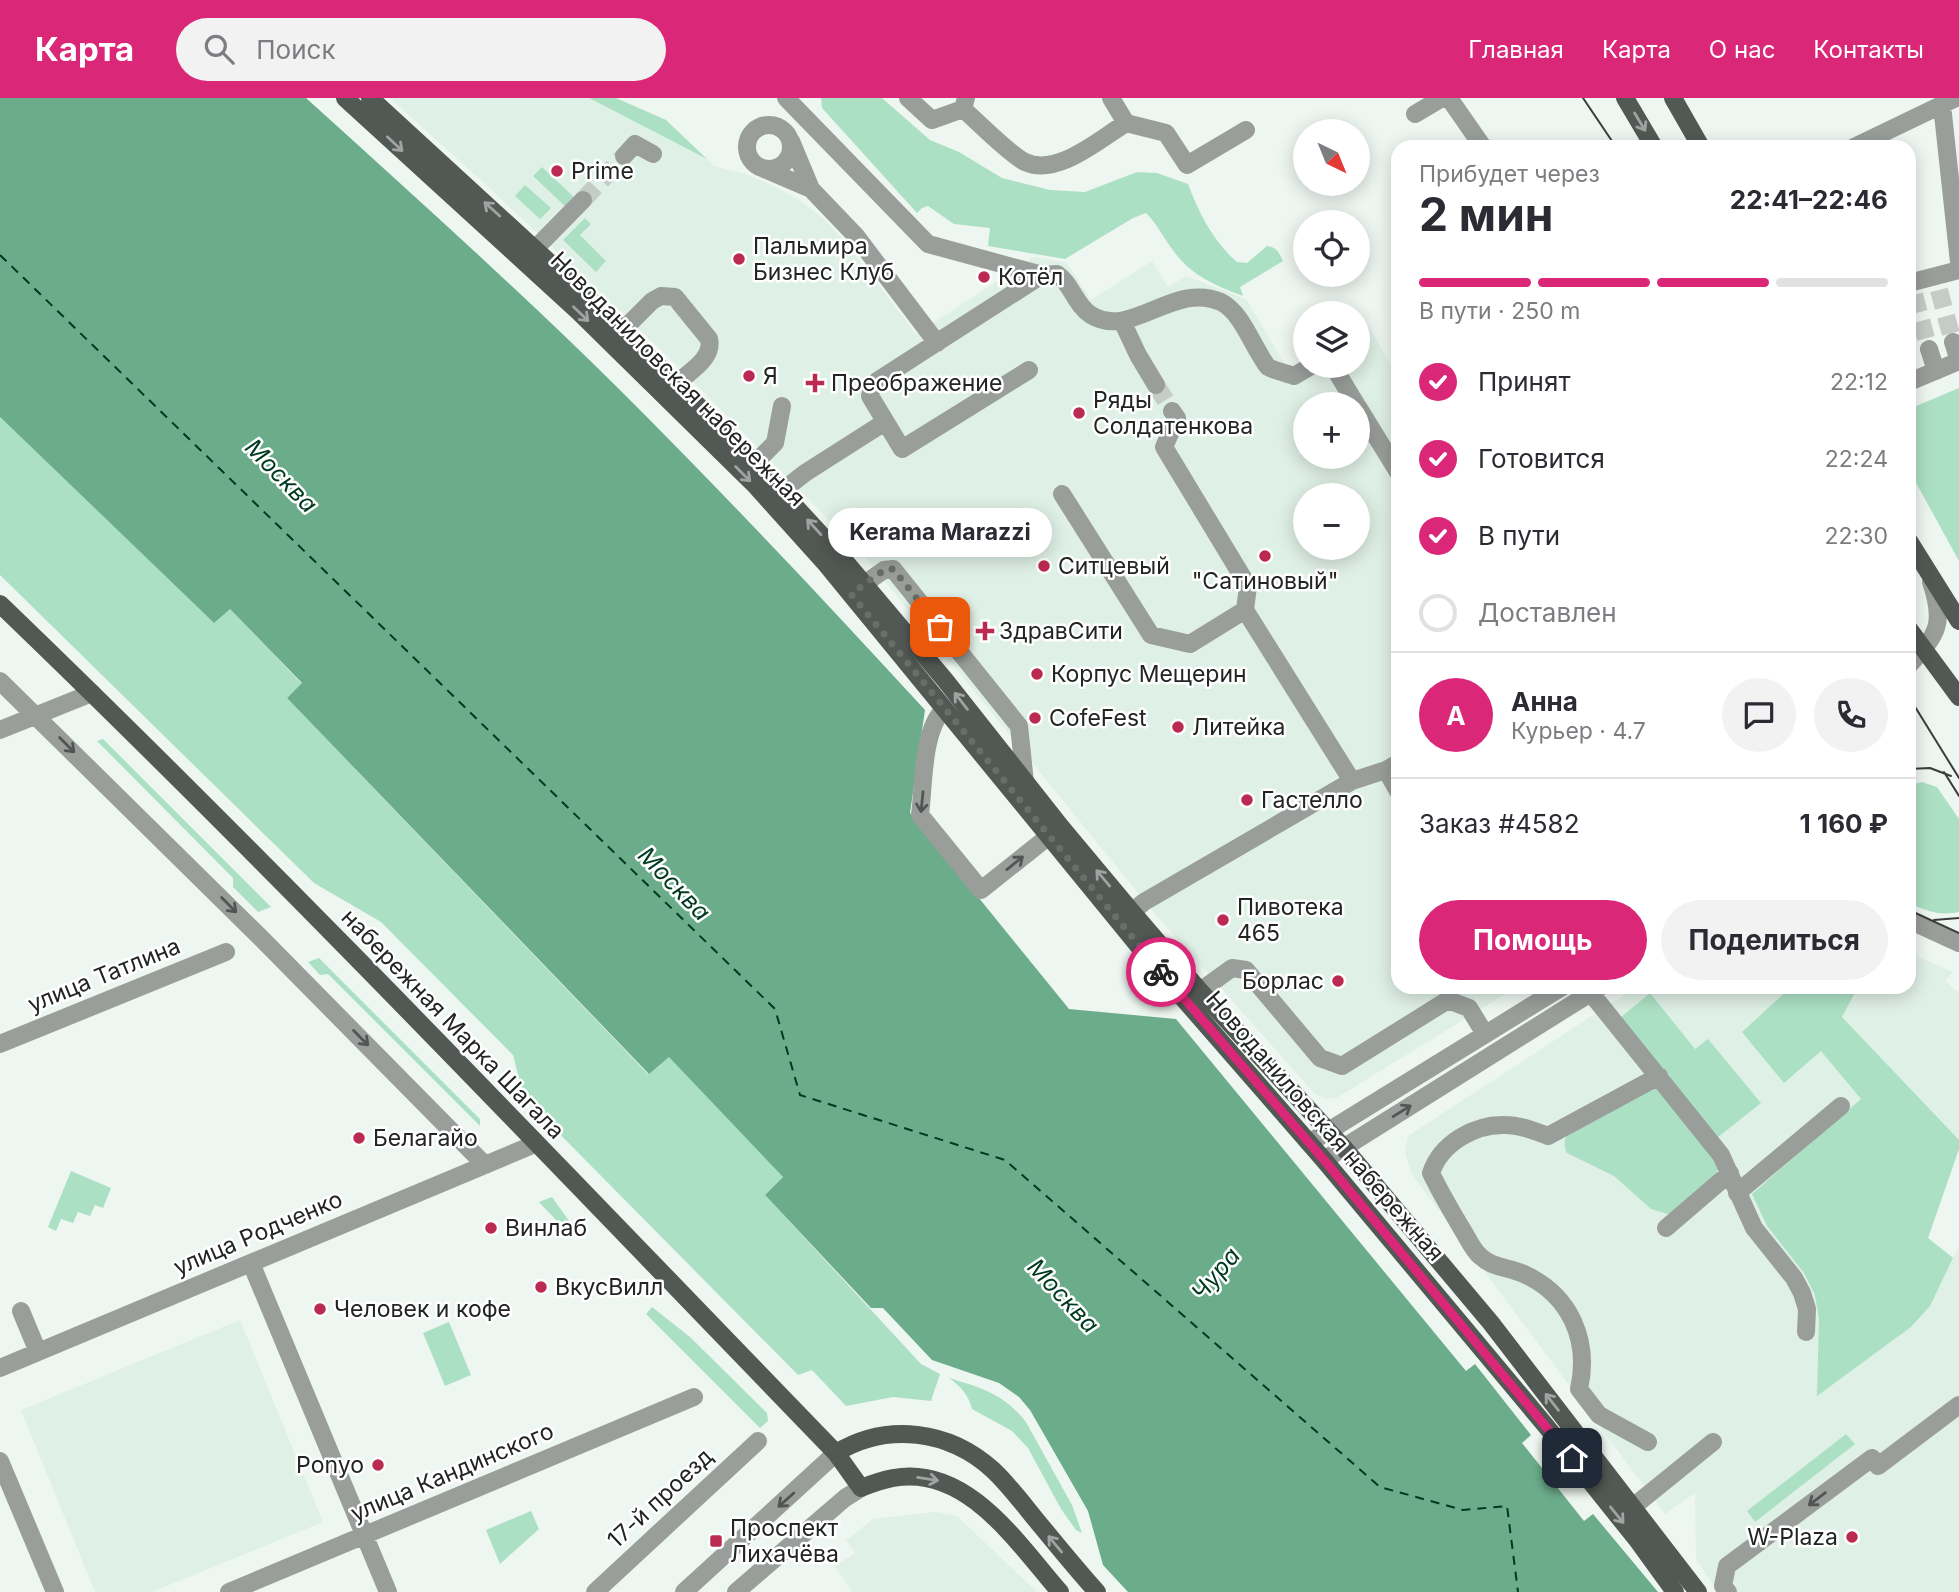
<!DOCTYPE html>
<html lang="ru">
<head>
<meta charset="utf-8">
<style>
	:root { --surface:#fff; --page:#f2f2f3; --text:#2b2b33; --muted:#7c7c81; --line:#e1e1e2; --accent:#db2777 }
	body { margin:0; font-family:Inter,sans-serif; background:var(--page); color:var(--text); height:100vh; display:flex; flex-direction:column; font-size:26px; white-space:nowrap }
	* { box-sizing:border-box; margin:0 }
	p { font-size:23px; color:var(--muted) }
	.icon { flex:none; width:38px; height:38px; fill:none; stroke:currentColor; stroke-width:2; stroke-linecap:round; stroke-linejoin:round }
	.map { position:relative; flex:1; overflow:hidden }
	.sheet { position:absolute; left:1391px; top:42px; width:525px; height:854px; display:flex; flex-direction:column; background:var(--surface); border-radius:21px; box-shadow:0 4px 18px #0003 }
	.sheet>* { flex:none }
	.needle { width:46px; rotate:137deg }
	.tools { position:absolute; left:1293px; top:21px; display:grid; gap:14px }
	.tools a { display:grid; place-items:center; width:77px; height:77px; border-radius:50%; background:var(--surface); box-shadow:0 4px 18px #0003; font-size:35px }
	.pin { position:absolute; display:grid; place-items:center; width:60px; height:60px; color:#fff; margin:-30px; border-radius:14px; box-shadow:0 4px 10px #0006 }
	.courier { position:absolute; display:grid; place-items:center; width:70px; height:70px; margin:-35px; border:5px solid #db2777; border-radius:50%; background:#fff; color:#222; box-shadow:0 2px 9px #0007 }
	.bubble { position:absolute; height:49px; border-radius:24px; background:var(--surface); box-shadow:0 4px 18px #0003; font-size:23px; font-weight:700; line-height:49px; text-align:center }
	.overview em { font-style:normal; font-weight:700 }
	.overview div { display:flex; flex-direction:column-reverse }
	.overview { display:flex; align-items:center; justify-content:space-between; height:119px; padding:0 28px }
	h1 { font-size:46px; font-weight:700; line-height:52px }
	.bar { display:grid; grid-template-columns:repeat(4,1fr); gap:10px 7px; align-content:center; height:84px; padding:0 28px }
	.bar i { height:9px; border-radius:5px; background:var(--line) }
	.bar .selected { background:var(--accent) }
	.bar p { grid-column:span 4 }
	.line { display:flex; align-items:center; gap:18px; padding:0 28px; border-top:2px solid var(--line) }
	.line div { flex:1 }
	.round { display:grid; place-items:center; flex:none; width:74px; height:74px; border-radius:37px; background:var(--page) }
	ol { padding:0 28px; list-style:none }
	li { display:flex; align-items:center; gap:21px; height:77px }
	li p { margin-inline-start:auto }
	li .icon { padding:7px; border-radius:50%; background:var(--accent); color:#fff; stroke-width:4 }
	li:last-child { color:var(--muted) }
	li i { width:38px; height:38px; border:4px solid var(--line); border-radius:50% }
	.button { display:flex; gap:14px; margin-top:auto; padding:14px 28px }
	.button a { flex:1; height:80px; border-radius:42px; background:var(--accent); color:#fff; font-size:28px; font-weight:700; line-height:80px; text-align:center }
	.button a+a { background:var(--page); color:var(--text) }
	header { display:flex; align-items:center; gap:42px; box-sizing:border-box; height:98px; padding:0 35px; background:var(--accent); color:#fff }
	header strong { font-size:33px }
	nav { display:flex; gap:38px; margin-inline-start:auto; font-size:24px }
	.search { width:490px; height:63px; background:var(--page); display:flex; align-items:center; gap:18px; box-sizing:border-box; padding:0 24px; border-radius:38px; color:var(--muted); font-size:26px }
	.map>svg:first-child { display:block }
	.built { fill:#dff0e6; fill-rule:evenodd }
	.green { fill:#ace0c4 }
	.water { fill:#6bad8b }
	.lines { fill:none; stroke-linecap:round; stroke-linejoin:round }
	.ferry { stroke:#003922; stroke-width:2; stroke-dasharray:9 7; stroke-linecap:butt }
	.minor-tunnel { stroke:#c5ccc8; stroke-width:18; stroke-dasharray:18 9; stroke-linecap:butt }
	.minor { stroke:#9a9e9b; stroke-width:18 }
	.major { stroke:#525854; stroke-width:18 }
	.tram { stroke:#3a3e3b; stroke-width:2 }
	.oneway { stroke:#a0a3a1 }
	.oneway2 { stroke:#525553 }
	.done { stroke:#696e6b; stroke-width:7; stroke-dasharray:0 12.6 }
	.route { stroke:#db2777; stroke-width:9 }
	.poi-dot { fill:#ba2a51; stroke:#fff; stroke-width:2.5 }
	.labels { text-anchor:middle; stroke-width:5; stroke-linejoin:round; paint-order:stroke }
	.poi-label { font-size:23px; fill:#222523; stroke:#fff; text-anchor:start }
	.street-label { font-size:23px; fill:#222523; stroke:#fff }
	.water-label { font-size:24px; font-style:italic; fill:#003922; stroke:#fff }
</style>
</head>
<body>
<header>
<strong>Карта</strong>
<div class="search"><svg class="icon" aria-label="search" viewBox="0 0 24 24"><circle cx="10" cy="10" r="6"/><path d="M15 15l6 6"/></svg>Поиск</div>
<nav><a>Главная</a><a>Карта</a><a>О нас</a><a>Контакты</a></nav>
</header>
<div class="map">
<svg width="1959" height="1494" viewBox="0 0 1959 1494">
	<rect width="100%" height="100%" fill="#eef6f1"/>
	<path class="built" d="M390,0h199l118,61 7,7 31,8 29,12 27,15 25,20 21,23 69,90 118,-77 33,6 24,37 61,-39 16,26 18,-11 60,23 43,72 17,-5h52v-36l9,-6 31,52v611h119l-179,110 -11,2 -12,-5 -160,-180 -288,-355 -188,-192 -196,-185zM1306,306h52v53h-52zM1306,397h52v53h-52z
		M1909,855l44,19 -8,9 14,12v156l-31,89 25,19 6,-11v346h-241l-22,-33 -1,-66 -30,21 -254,-341 -6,-21 3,-16 228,-149h273z
		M240,1222l83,202 -171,70h-57l-74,-182z
		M935,1414l22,4 80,76h-185l-17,-26 20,-13 -9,-13 27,-21z"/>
	<path class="green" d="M589,0h27l50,22 41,39z
		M821,0h61l48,42 29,12 43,26 48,12 35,2 52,-20 20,1 31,11c10,27 26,59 49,78l10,1 20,-17c10,1 12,7 16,15l-43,26 3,9c-29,-11 -53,-21 -71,-47 -9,-12 -15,-25 -26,-36l-13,5 -68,41 -77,-13 2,-18 -36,-4 -26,-18 -6,2 -5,5 -95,-105z
		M542,69l35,33 -9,9 -35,-33z
		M525,87l26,23 -11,11 -25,-23z
		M585,120l6,6 -11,11 26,26 -10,11 -33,-32z
		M1959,290v173l-50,-91v-61z
		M0,319l214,206 15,-15 73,76 -15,14 361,376 21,-18 114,121 -18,18 156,169 19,10 -9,27 -38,-4 -47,9 -34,-36 -14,5 -274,-277 -11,-43 -132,-133 -67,-39 -314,-308z
		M103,641l168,168 -13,5 -25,-25v-9l-136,-137z
		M1922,684l15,5 22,32v93c-20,4 -32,-1 -50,-9v-118z
		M319,860l161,161v7l-152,-152 -8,1 -12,-13z
		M1791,889h67l-16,30 117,123v9l-31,89 25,20 -23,48 -19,21 -94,69 2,-77 -4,-24 -11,-22 -37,-47 -15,-32 109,-95 -40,-48 -37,32 -42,-51z
		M1650,895l45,56 13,-10 53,64 -44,35 -97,-120z
		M1651,989l7,1 58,71 2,9 -3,9 -44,38 -20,-6 -37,-33 -47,-23c-4,-8 -3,-14 2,-21z
		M71,1073l40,17 -8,20 -8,-3 -5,11 -12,-4 -5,11 -12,-4 -5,12 -8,-4z
		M552,1099l25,35 -4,6 -34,-36z
		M652,1209l38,30 77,76 1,8 -8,7 -114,-114z
		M449,1224l22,53 -26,11 -22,-53z
		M949,1280c33,10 55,16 77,44l46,83 10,28 -6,-3 -15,-21 -33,-61 -16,-17 -40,-22c-4,-15 -11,-22 -23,-31z
		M1846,1336l9,10 -100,78 -8,-11z
		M531,1413l8,18 -39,35 -14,-34z"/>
	<path class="water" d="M0,0h306c106,96 213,192 315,293 104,104 205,211 304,319l-15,103 159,196 107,10 290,352 9,-7 56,71 -9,8 62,78 9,-7 65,78h-530l-25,-27 -15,-54 -58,-101 -11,-13 -20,-14 -67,-23 -49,-52h-12l-106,-113 18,-18 -114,-120 -20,17 -362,-376 15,-15 -72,-74 -16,14 -214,-206z"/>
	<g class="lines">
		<path class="ferry" d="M0,157l775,754 25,86 205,65 375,327 83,23 44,-4 11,86"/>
		<path class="minor-tunnel" d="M583,102l41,-44
			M1939,192l14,52
			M1914,197l15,54
			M1156,287l16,26"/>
		<path class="minor" d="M786,0l142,146 114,31 15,-1c15,10 18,31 34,41 41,25 82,-34 130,-13 18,9 28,35 38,51 3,5 6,11 9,14 7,4 18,6 26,9l17,-10
			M908,0l24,22 31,-11
			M966,0l-3,11c14,12 47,46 62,53 32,15 75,-23 101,-39
			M1111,0l15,25 40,10 21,32 59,-35
			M1449,0l34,49
			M1942,7l17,157
			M1415,16l27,-16
			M747 49a22 22 0 1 1 44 0a22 22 0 1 1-44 0Z
			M791,43l20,48
			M1854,49l102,-49
			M624,58l11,-12 18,10
			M762,70l49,21 45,47 81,107
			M524,162l59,-60
			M1909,185l50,-13
			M1122,223l16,34 18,30
			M613,242l39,-39 9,-5 14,1 34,42c5,19 -20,33 -32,44
			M1953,244l6,19
			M1929,251l7,22
			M1333,268l23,38
			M1029,272l-127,79 -32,-53 2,-9 5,-6 165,-106
			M1909,284l50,-21
			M1358,309l40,65
			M1172,313l5,7 -13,29 84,139 -3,24 107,171
			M755,365l20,-20 7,-37
			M1062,396l89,141 39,9 55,-34
			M772,401l33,-26 80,-51
			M853,494l31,-22 9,-1 126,157 6,56
			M1909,567c29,-31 36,-41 22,-83
			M0,583l260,256 225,228
			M944,611c-22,22 -20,75 -24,106l61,75 68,-54
			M0,632l92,-37
			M1386,672l12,21
			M1132,814l12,-10 208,-121 34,-11 12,-7
			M1909,822l50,23
			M1586,889l135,168 33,73 40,50 8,15 5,16 -1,23
			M1200,893l32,-23 14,2 74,88 22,8 106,-66 21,8 16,26
			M0,946l226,-92
			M1309,1045l253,-156
			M1324,1062l276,-173
			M1737,1095l104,-87
			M1666,1130l64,-55
			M251,1165l137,329
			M21,1213l17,41
			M0,1270l535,-224
			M1648,1344l-49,-27 -20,-26c11,-49 -9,-94 -55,-115 -15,-7 -32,-6 -44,-18 -6,-5 -11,-15 -15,-22 -12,-20 -24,-40 -34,-61 10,-30 44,-49 74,-48 15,0 30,6 43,11l111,-60
			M0,1363l55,131
			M1634,1408l79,-64
			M229,1494l465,-195
			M595,1494l163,-151
			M684,1494l152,-139
			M736,1494l109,-94 16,-10
			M1728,1494l-5,-6 4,-20 145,-108 6,8 81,-61"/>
		<path class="major" d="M345,0l233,213 176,173 72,80 329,402 169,194 222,266 92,115 37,51
			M370,0l253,232 132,133 83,90 107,127 116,147 71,85 68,79 144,157 147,175 207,269
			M1625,0l29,49
			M1673,0l28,49
			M1909,443l50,80
			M0,506c286,275 560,564 836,849l25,35c10,-4 21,-8 32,-10 74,-14 125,66 167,114
			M1909,531l50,68
			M836,1355c51,-31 113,-23 157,17 18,17 33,38 49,57 18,22 36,44 55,65"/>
		<path class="tram" d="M1583,0l33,49
			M1909,599l50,81
			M1909,671l21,-1 21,8
			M1944,674l15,24
			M1909,812l50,23
			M1934,822l25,-2"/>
	</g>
	<defs><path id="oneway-shaft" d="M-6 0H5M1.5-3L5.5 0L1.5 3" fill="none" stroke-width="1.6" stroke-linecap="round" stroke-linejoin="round" transform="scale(1.75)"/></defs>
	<g class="oneway">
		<use href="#oneway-shaft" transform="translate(1640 24) rotate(59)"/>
		<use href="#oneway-shaft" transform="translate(395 46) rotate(43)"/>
		<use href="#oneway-shaft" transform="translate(492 111) rotate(-138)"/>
		<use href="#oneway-shaft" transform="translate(581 216) rotate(44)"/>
		<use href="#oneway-shaft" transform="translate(743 376) rotate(45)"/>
		<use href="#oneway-shaft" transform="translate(814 429) rotate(-132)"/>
		<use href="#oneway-shaft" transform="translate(961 603) rotate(-128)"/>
		<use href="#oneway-shaft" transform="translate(1103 780) rotate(-130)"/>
		<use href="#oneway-shaft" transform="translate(1552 1304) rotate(-128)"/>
		<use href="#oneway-shaft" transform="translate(928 1381) rotate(9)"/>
		<use href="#oneway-shaft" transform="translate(1617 1417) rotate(51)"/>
		<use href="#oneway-shaft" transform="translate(1055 1446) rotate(-130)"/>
	</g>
	<g class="oneway2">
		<use href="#oneway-shaft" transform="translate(67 647) rotate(45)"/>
		<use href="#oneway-shaft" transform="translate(922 704) rotate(96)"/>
		<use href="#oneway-shaft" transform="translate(1015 765) rotate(-39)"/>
		<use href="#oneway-shaft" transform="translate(229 807) rotate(45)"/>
		<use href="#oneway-shaft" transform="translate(361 940) rotate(45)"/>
		<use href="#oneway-shaft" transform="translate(1402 1013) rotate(-32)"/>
		<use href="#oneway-shaft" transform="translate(1817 1401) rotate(143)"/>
		<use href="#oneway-shaft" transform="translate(786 1402) rotate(138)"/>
	</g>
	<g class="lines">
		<path class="done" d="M940,529l-47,-58 -9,1 -33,24 310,378"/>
		<path class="route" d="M1161,874l163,188 248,298"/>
	</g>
	<g class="poi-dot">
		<circle cx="557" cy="73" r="7"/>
		<circle cx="739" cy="161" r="7"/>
		<circle cx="984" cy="179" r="7"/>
		<circle cx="749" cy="278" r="7"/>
		<path d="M811.5 274.5h7v7h7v7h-7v7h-7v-7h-7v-7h7z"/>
		<circle cx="1079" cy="315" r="7"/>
		<circle cx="1265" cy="458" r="7"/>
		<circle cx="1044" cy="468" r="7"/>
		<path d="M981.5 522.5h7v7h7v7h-7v7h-7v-7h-7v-7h7z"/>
		<circle cx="1037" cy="576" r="7"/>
		<circle cx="1035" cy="620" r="7"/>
		<circle cx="1178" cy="629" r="7"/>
		<circle cx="1247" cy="702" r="7"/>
		<circle cx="1223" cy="822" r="7"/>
		<circle cx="1338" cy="883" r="7"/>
		<circle cx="359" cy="1040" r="7"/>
		<circle cx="491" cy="1130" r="7"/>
		<circle cx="541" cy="1189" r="7"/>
		<circle cx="320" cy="1211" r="7"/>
		<circle cx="378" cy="1367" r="7"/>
		<circle cx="1852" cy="1439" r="7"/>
		<rect x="709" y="1436" width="14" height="14" rx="3.5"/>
	</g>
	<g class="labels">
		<g class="poi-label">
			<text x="571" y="81">Prime</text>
			<text x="753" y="156">Пальмира<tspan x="753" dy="26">Бизнес Клуб</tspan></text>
			<text x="998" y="187">Котёл</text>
			<text x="763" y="286">Я</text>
			<text x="831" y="293">Преображение</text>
			<text x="1093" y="310">Ряды<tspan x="1093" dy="26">Солдатенкова</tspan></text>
			<text x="1058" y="476">Ситцевый</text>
			<text x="1265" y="491" text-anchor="middle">"Сатиновый"</text>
			<text x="999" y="541">ЗдравСити</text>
			<text x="1051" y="584">Корпус Мещерин</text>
			<text x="1049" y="628">CofeFest</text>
			<text x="1192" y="637">Литейка</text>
			<text x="1261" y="710">Гастелло</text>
			<text x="1237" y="817">Пивотека<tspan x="1237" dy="26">465</tspan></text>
			<text x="1324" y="891" text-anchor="end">Борлас</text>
			<text x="373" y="1048">Белагайо</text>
			<text x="505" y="1138">Винлаб</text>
			<text x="555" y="1197">ВкусВилл</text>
			<text x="334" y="1219">Человек и кофе</text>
			<text x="364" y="1375" text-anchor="end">Ponyo</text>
			<text x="730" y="1438">Проспект<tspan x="730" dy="26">Лихачёва</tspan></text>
			<text x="1838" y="1447" text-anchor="end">W-Plaza</text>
		</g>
		<g class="street-label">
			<text transform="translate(678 281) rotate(45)" y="8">Новоданиловская набережная</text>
			<text transform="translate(104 877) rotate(-22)" y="8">улица Татлина</text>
			<text transform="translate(453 926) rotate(46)" y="8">набережная Марка Шагала</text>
			<text transform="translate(1325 1028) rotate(49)" y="8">Новоданиловская набережная</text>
			<text transform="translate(258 1135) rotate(-23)" y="8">улица Родченко</text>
			<text transform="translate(452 1374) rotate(-23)" y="8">улица Кандинского</text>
			<text transform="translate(660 1400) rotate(-43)" y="8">17-й проезд</text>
		</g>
		<g class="water-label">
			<text transform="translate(281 378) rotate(46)" y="8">Москва</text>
			<text transform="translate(674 786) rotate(46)" y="8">Москва</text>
			<text transform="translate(1216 1176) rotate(-50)" y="8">Чура</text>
			<text transform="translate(1063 1198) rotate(47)" y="8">Москва</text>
		</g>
	</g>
</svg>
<div class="tools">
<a><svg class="needle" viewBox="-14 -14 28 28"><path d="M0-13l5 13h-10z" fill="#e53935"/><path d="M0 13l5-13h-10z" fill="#7c7c81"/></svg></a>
<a><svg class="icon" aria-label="locate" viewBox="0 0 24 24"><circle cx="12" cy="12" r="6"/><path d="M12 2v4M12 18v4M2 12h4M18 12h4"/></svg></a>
<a><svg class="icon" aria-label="layers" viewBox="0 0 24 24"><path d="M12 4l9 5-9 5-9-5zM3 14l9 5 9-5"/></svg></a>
<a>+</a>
<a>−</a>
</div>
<div class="pin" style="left:940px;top:529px;background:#ea580c"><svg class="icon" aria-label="bag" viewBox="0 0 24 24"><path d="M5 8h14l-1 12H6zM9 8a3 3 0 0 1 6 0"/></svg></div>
<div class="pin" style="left:1572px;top:1360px;background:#1f2937"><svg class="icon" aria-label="home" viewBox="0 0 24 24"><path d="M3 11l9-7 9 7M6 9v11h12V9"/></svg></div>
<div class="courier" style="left:1161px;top:874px"><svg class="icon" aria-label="bike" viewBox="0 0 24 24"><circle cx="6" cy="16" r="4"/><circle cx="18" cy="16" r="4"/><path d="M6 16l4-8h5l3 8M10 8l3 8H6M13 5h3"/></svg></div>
<div class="bubble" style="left:828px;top:410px;width:224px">Kerama Marazzi</div>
<section class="sheet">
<div class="overview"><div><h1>2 мин</h1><p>Прибудет через</p></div><em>22:41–22:46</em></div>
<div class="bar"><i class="selected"></i><i class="selected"></i><i class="selected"></i><i></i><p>В пути · 250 m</p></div>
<ol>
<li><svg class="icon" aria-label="check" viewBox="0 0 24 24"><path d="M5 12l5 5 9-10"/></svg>Принят<p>22:12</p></li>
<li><svg class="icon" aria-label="check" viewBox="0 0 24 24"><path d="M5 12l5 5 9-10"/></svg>Готовится<p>22:24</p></li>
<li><svg class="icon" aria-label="check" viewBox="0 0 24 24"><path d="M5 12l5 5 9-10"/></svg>В пути<p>22:30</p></li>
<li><i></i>Доставлен</li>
</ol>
<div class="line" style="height:126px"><b class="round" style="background:var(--accent);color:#fff">А</b><div><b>Анна</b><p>Курьер · 4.7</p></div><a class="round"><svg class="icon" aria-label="chat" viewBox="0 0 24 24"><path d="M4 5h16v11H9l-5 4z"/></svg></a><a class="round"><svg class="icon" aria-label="phone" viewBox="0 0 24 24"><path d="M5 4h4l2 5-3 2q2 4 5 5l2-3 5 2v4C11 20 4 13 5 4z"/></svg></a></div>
<div class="line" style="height:91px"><div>Заказ #4582</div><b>1 160 ₽</b></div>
<div class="button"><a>Помощь</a><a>Поделиться</a></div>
</section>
</div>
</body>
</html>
